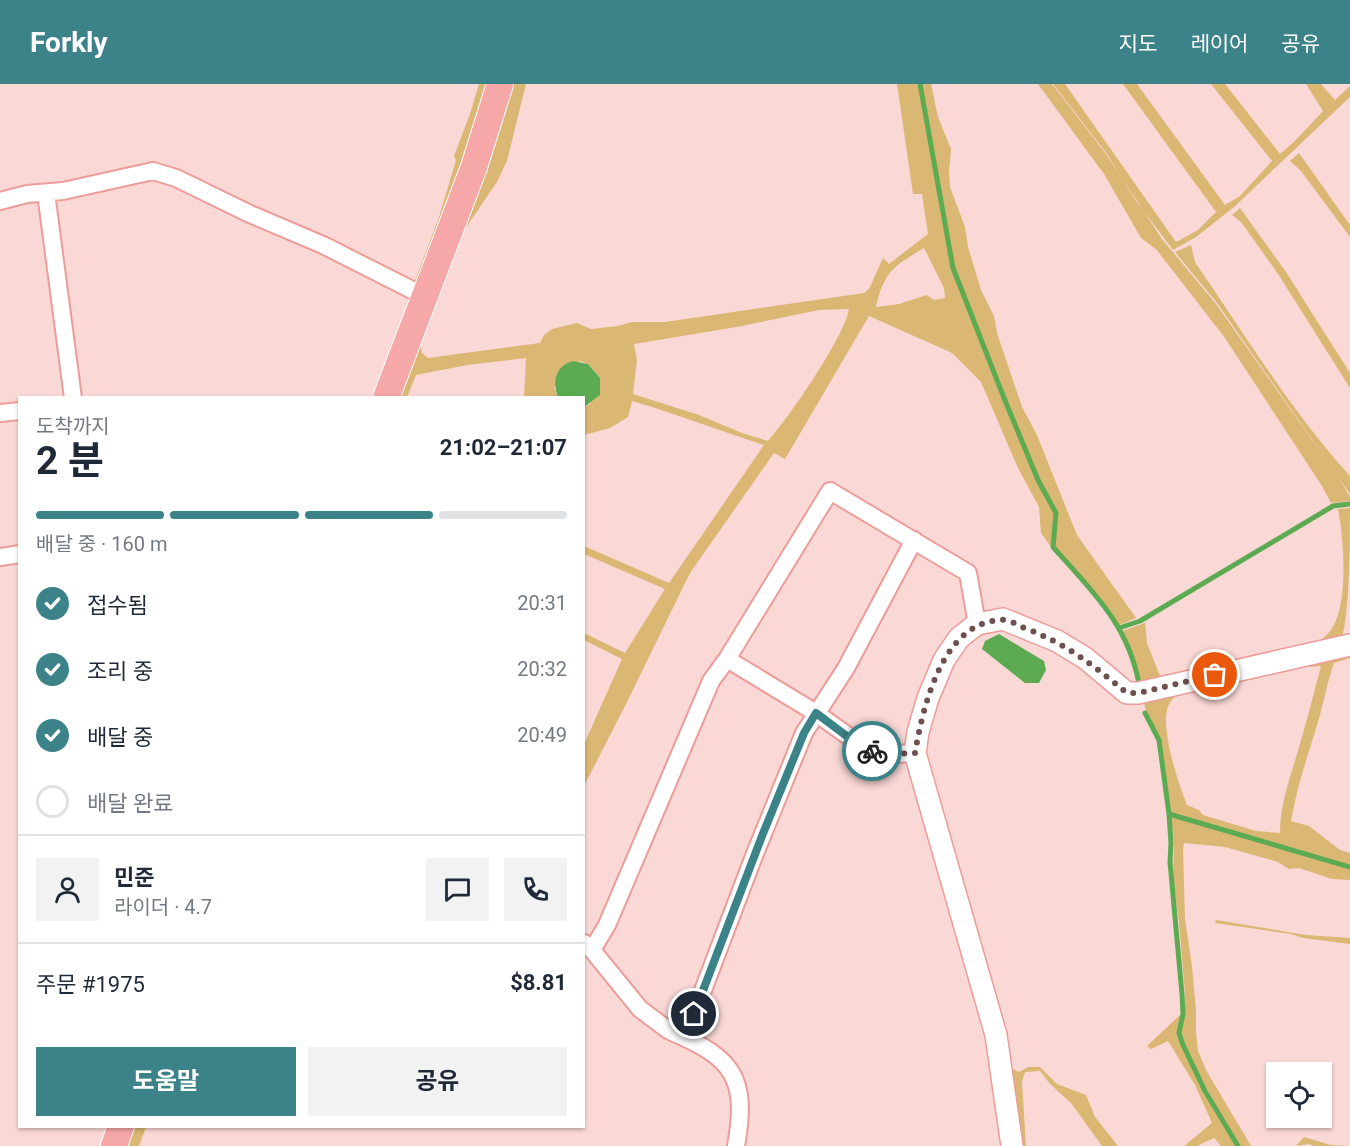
<!DOCTYPE html>
<html lang="ko">
<head>
<meta charset="utf-8">
<style>
	:root { --surface:#fff; --page:#f2f2f3; --text:#1f2937; --muted:#747a83; --line:#e0e1e3; --accent:#3b8388 }
	body { margin:0; font-family:Roboto,"Noto Sans KR",sans-serif; background:var(--page); color:var(--text); height:100vh; display:flex; flex-direction:column; font-size:22px; white-space:nowrap }
	* { box-sizing:border-box; margin:0 }
	p { font-size:20px; color:var(--muted) }
	.icon { flex:none; width:33px; height:33px; fill:none; stroke:currentColor; stroke-width:2; stroke-linecap:round; stroke-linejoin:round }
	.map { position:relative; flex:1; overflow:hidden }
	.details { position:absolute; left:18px; top:312px; width:567px; height:732px; display:flex; flex-direction:column; background:var(--surface); border-radius:0px; box-shadow:0 2px 4px #0004 }
	.details>* { flex:none }
	.fabs { position:absolute; left:1266px; top:978px; display:grid; gap:12px }
	.fabs a { display:grid; place-items:center; width:66px; height:66px; border-radius:0px; background:var(--surface); box-shadow:0 2px 4px #0004; font-size:30px }
	.pin { position:absolute; display:grid; place-items:center; width:51px; height:51px; color:#fff; margin:-26px; border:3px solid #fff; border-radius:50%; box-shadow:0 2px 6px #0007 }
	.courier { position:absolute; display:grid; place-items:center; width:60px; height:60px; margin:-30px; border:4px solid #3b8388; border-radius:50%; background:#fff; color:#222; box-shadow:0 2px 8px #0007 }
	.overview em { font-style:normal; font-weight:700 }
	.overview div { display:flex; flex-direction:column-reverse }
	.overview { display:flex; align-items:center; justify-content:space-between; height:102px; padding:0 18px }
	h1 { font-size:39px; font-weight:700; line-height:45px }
	.bar { display:grid; grid-template-columns:repeat(4,1fr); gap:9px 6px; align-content:center; height:72px; padding:0 18px }
	.bar i { height:8px; border-radius:4px; background:var(--line) }
	.bar .selected { background:var(--accent) }
	.bar p { grid-column:span 4 }
	.line { display:flex; align-items:center; gap:15px; padding:0 18px; border-top:2px solid var(--line) }
	.line div { flex:1 }
	.round { display:grid; place-items:center; flex:none; width:63px; height:63px; border-radius:0px; background:var(--page) }
	ol { padding:0 18px; list-style:none }
	li { display:flex; align-items:center; gap:18px; height:66px }
	li p { margin-inline-start:auto }
	li .icon { padding:6px; border-radius:50%; background:var(--accent); color:#fff; stroke-width:4 }
	li:last-child { color:var(--muted) }
	li i { width:33px; height:33px; border:3px solid var(--line); border-radius:50% }
	.primary-button { display:flex; gap:12px; margin-top:auto; padding:12px 18px }
	.primary-button a { flex:1; height:69px; border-radius:0px; background:var(--accent); color:#fff; font-size:24px; font-weight:700; line-height:69px; text-align:center }
	.primary-button a+a { background:var(--page); color:var(--text) }
	header { display:flex; align-items:center; gap:36px; box-sizing:border-box; height:84px; padding:0 30px; background:var(--accent); color:#fff }
	header strong { font-size:28px }
	nav { display:flex; gap:33px; margin-inline-start:auto; font-size:21px }
	.map>svg:first-child { display:block }
	.green { fill:#dbb774; fill-rule:evenodd }
	.water { fill:#5cab52 }
	.lines { fill:none; stroke-linecap:round; stroke-linejoin:round }
	.stream { stroke:#5cab52; stroke-width:5 }
	.minor-casing { stroke:#ec9c99; stroke-width:20 }
	.tertiary-casing { stroke:#ec9c99; stroke-width:24 }
	.primary-casing { stroke:#fff; stroke-width:28 }
	.minor { stroke:#fff; stroke-width:16 }
	.tertiary { stroke:#fff; stroke-width:21 }
	.primary { stroke:#f6a7a8; stroke-width:26 }
	.done { stroke:#6e504f; stroke-width:6; stroke-dasharray:0 10.8 }
	.route { stroke:#3b8388; stroke-width:8 }
</style>
</head>
<body>
<header>
<strong>Forkly</strong>
<nav><a>지도</a><a>레이어</a><a>공유</a></nav>
</header>
<div class="map">
<svg width="1350" height="1062" viewBox="0 0 1350 1062">
	<rect width="100%" height="100%" fill="#fad8d6"/>
	<path class="green" d="M479,0h13l-72,205 -7,-3 26,-69 17,-57 -2,-4 16,-42z
		M508,0h18l-19,77 -10,21 -34,50 -43,113 2,8 6,5 112,-15 4,-8 8,-6 25,-6 14,6 27,-3 14,-4h33l199,-29 5,-4 14,-31 6,6 39,-30 -6,-40h-9l-16,-110h22l27,148 5,36 51,131 35,82 17,32 -3,34 -10,-14 -2,-26 -21,-39 -37,-86 -29,-29 -83,-37 -84,143 -11,-6 -84,120 -64,131 -42,82 1,-44 37,-83 -38,-19v-7l41,20 40,-64 -81,-35v-8l85,37 95,-138c-44,-14 -87,-31 -132,-44l-4,16 -18,11 -26,7v-28l6,-3 10,-26 -12,-14 -8,-3 -26,26 4,10h-34l2,-39 -59,7 -51,10 -9,22 -14,1zM924,164l20,40 1,10 -11,2 -7,-5 -28,9 -23,3c8,-36 18,-41 48,-59zM849,225c-4,27 -61,110 -81,132l-26,-8 -43,-18 -66,-21 4,-34 -3,-16 108,-18 77,-16z
		M921,0h10l7,33 13,32 -2,24 1,14 15,40 3,20 13,43 13,26 3,17 25,74 15,28 40,100 59,83 -17,7 -15,-22 -50,-56 3,-34 -18,-33 -35,-82 -50,-130z
		M1038,0h14l54,70 56,85 54,65 123,174 11,19v4l-19,2 -9,-17 -97,-148 -69,-89 -15,-11 -37,-64z
		M1053,0h12l111,158 22,-12 18,-18 -93,-128h14l88,121 15,-9 32,-35 -61,-77h14l55,70 15,-13 28,-30 -17,-27h15l14,16 15,-14v11l-116,110 -38,30 -23,13 -37,-49 -29,-47z
		M1299,69l51,72v12l-49,-66 -11,-10z
		M1240,124l46,64 64,101v15l-72,-114 -37,-52 -9,-7z
		M1191,161l4,17c50,73 96,149 155,214v18l-133,-191 -42,-51z
		M1350,424c0,29 0,111 -9,132l-201,44 -18,-53 23,-8 2,20 13,33 158,-33c4,-4 9,-8 13,-13 18,-26 13,-91 7,-121z
		M1350,564v10l-16,5c-7,19 -10,39 -16,59 -10,33 -21,64 -27,99l18,5 31,24 10,3v12l-180,-53 -9,-73 -15,-28 -3,-12zM1321,582c-7,27 -14,54 -22,81 -8,29 -19,55 -19,86l-24,-2 -53,-16 -4,-5 -12,-5c-8,-20 -31,-86 -16,-104 6,-8 17,-8 26,-9l109,-25z
		M1171,733l179,51v12l-18,-1 -33,-11 -10,1 -11,-7 -53,-15 -41,-4 -1,7 2,69 7,47 4,45v22l2,18 8,19 45,76h-11l-47,-81 -12,-30 3,-19 1,-22 -6,-72 -6,-45 1,-35z
		M1216,836l90,15 44,3v6l-47,-6 -12,-4 -76,-11z
		M1181,930l-4,19 4,13 23,46 32,54h-15l-7,-8 -17,8h-13l28,-23 -17,-38 -27,-44 -17,8 -4,-3z
		M1006,982l13,6 9,-5h12l17,17 29,11 9,22 23,29h-16l-31,-43 -21,-19 -10,-13 -15,1 -3,10 4,64h-9z
		M128,1043h18l-7,19h-18z
		M1304,1053l27,8 19,1h-37l-4,-2 -13,2z"/>
	<path class="water" d="M573,277l15,3 12,14v17l-16,12v-9l-26,-1c-6,-15 -3,-31 15,-36z
		M999,550l45,27 2,9 -7,13h-14l-43,-34 3,-8z"/>
	<g class="lines">
		<path class="stream" d="M920,0l33,184 51,130 34,82 18,33 -3,34c39,44 75,77 86,137
			M1119,544l21,-7 193,-115 16,-2
			M1145,629l14,27 10,74 181,53
			M1169,730l2,29 -1,19 12,132 1,20 -4,19 4,12 22,46 33,55"/>
		<defs>
			<path id="minor" d="M46,109l27,205
				M0,117l27,-7 36,-3 90,-20 23,7 74,36 73,31 101,51
				M0,329l20,-2
				M0,473l20,-3
				M727,575l89,54 53,38 27,3 19,-1
				M584,859l8,7 48,59 28,21 15,1 11,-17 60,-158 50,-123 42,-65 68,-128
				M592,866l15,-25 104,-244 16,-22 103,-168 138,82 9,51
				M672,948c62,26 76,47 64,114"/>
			<path id="tertiary" d="M1012,1062l-16,-111 -81,-282 3,-21 10,-34 16,-38 15,-22 18,-14 26,-5 54,22 28,17 42,35h11l212,-48"/>
			<path id="primary" d="M386,314l88,-231 26,-83
				M114,1062l7,-20"/>
		</defs>
		<use href="#minor" class="minor-casing"/>
		<use href="#tertiary" class="tertiary-casing"/>
		<use href="#primary" class="primary-casing"/>
		<use href="#minor" class="minor"/>
		<use href="#tertiary" class="tertiary"/>
		<use href="#primary" class="primary"/>
	</g>
	<g class="lines">
		<path class="done" d="M872,667l24,3 19,-1c8,-46 27,-131 86,-133 6,-1 15,4 21,7 45,17 68,36 105,66h11l77,-18"/>
		<path class="route" d="M694,930l68,-178 42,-103 12,-20 40,30 16,8"/>
	</g>
</svg>
<div class="fabs">
<a><svg class="icon" aria-label="locate" viewBox="0 0 24 24"><circle cx="12" cy="12" r="6"/><path d="M12 2v4M12 18v4M2 12h4M18 12h4"/></svg></a>
</div>
<div class="pin" style="left:1215px;top:591px;background:#ea580c"><svg class="icon" aria-label="bag" viewBox="0 0 24 24"><path d="M5 8h14l-1 12H6zM9 8a3 3 0 0 1 6 0"/></svg></div>
<div class="pin" style="left:694px;top:930px;background:#1f2937"><svg class="icon" aria-label="home" viewBox="0 0 24 24"><path d="M3 11l9-7 9 7M6 9v11h12V9"/></svg></div>
<div class="courier" style="left:872px;top:667px"><svg class="icon" aria-label="bike" viewBox="0 0 24 24"><circle cx="6" cy="16" r="4"/><circle cx="18" cy="16" r="4"/><path d="M6 16l4-8h5l3 8M10 8l3 8H6M13 5h3"/></svg></div>
<section class="details">
<div class="overview"><div><h1>2 분</h1><p>도착까지</p></div><em>21:02–21:07</em></div>
<div class="bar"><i class="selected"></i><i class="selected"></i><i class="selected"></i><i></i><p>배달 중 · 160 m</p></div>
<ol>
<li><svg class="icon" aria-label="check" viewBox="0 0 24 24"><path d="M5 12l5 5 9-10"/></svg>접수됨<p>20:31</p></li>
<li><svg class="icon" aria-label="check" viewBox="0 0 24 24"><path d="M5 12l5 5 9-10"/></svg>조리 중<p>20:32</p></li>
<li><svg class="icon" aria-label="check" viewBox="0 0 24 24"><path d="M5 12l5 5 9-10"/></svg>배달 중<p>20:49</p></li>
<li><i></i>배달 완료</li>
</ol>
<div class="line" style="height:108px"><a class="round"><svg class="icon" aria-label="person" viewBox="0 0 24 24"><circle cx="12" cy="8" r="4"/><path d="M4 21q1-7 8-7t8 7"/></svg></a><div><b>민준</b><p>라이더 · 4.7</p></div><a class="round"><svg class="icon" aria-label="chat" viewBox="0 0 24 24"><path d="M4 5h16v11H9l-5 4z"/></svg></a><a class="round"><svg class="icon" aria-label="phone" viewBox="0 0 24 24"><path d="M5 4h4l2 5-3 2q2 4 5 5l2-3 5 2v4C11 20 4 13 5 4z"/></svg></a></div>
<div class="line" style="height:78px"><div>주문 #1975</div><b>$8.81</b></div>
<div class="primary-button"><a>도움말</a><a>공유</a></div>
</section>
</div>
</body>
</html>
